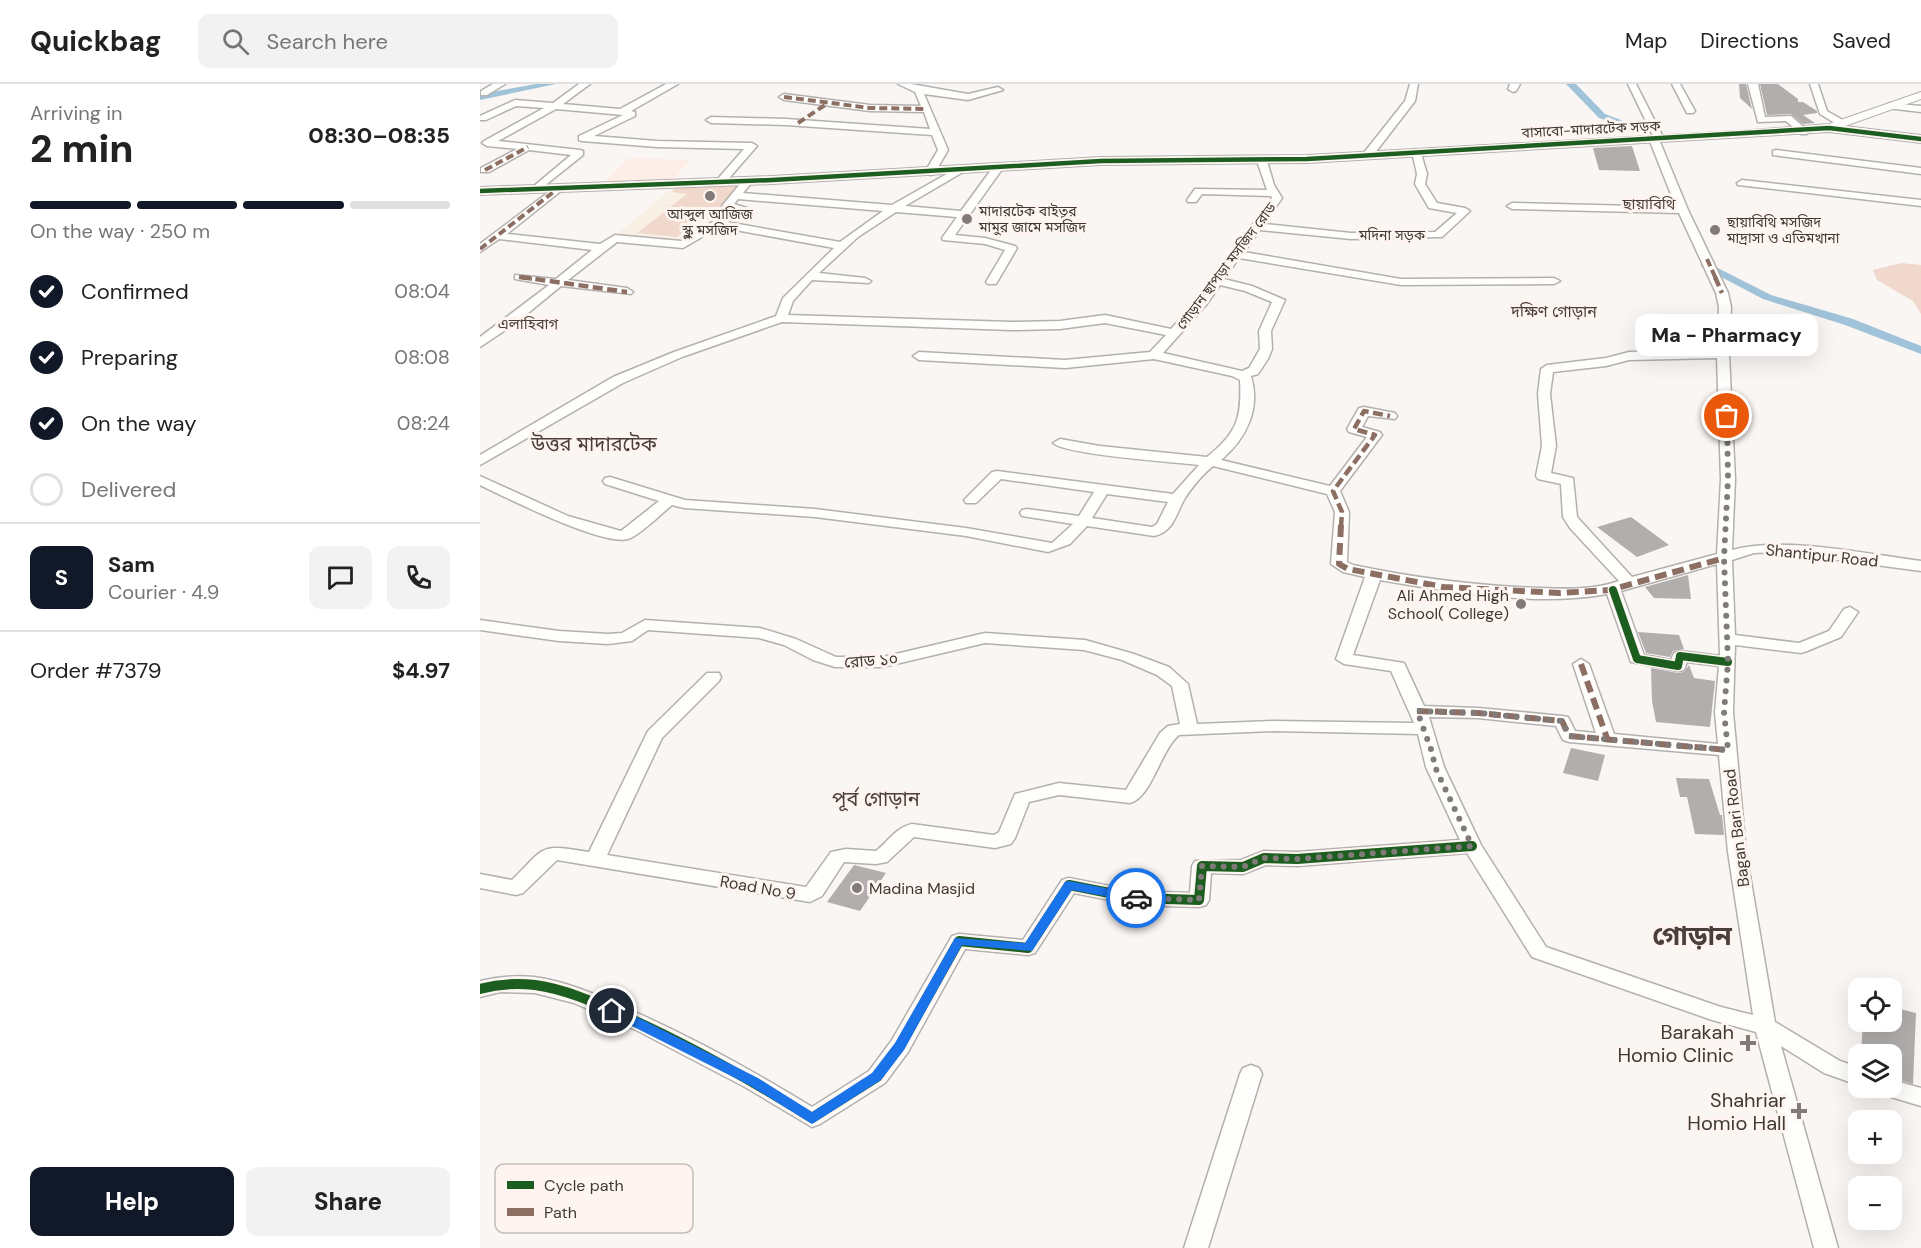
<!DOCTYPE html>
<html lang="en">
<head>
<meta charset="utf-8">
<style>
	:root { --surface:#fff; --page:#f2f2f2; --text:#222; --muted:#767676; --line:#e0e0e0; --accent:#111827 }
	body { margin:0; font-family:"DM Sans","Noto Sans Bengali",sans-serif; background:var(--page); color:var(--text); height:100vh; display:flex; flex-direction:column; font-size:22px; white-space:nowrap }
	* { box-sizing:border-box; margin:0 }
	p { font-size:20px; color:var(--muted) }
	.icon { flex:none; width:33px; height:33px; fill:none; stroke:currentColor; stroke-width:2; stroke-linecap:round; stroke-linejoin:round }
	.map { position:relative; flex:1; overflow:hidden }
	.panel { display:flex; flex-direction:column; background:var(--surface); width:480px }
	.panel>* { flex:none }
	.fabs { position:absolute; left:1368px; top:894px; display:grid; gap:12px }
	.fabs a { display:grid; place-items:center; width:54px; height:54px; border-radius:12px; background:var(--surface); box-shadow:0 6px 24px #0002; font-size:30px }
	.pin { position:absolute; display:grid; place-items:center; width:51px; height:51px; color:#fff; margin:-26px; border:3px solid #fff; border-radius:50%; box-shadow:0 2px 6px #0007 }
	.courier { position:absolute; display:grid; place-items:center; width:60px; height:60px; margin:-30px; border:4px solid #1a73e8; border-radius:50%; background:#fff; color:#222; box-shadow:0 2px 8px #0007 }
	.bubble { position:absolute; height:42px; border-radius:12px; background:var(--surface); box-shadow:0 6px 24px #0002; font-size:20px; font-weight:800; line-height:42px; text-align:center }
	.summary em { font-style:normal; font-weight:800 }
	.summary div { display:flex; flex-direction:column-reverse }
	.summary { display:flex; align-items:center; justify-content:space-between; height:102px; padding:0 30px }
	h1 { font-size:39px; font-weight:800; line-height:45px }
	.bar { display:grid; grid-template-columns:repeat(4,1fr); gap:9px 6px; align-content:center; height:72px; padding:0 30px }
	.bar i { height:8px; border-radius:4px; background:var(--line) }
	.bar .on { background:var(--accent) }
	.bar p { grid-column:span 4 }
	.line { display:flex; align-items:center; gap:15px; padding:0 30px; border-top:2px solid var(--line) }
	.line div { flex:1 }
	.round { display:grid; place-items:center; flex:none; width:63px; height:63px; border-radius:12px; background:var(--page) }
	ol { padding:0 30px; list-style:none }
	li { display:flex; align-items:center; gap:18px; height:66px }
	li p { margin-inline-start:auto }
	li .icon { padding:6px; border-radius:50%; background:var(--accent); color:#fff; stroke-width:4 }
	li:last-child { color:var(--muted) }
	li i { width:33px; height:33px; border:3px solid var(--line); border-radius:50% }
	.action { display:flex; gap:12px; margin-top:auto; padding:12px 30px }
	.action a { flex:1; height:69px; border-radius:12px; background:var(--accent); color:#fff; font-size:24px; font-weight:800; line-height:69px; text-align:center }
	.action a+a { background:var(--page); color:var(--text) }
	header { display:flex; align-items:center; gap:36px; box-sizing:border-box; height:84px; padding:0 30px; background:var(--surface); border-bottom:2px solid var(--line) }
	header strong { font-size:28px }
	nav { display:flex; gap:33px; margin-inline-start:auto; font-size:21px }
	.search { width:420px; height:54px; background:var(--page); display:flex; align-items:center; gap:15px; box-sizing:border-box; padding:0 21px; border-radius:12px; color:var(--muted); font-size:22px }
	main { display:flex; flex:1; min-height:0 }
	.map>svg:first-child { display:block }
	.built { fill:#fdeee7 }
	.education { fill:#f8f0e4 }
	.green { fill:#f1d8cc }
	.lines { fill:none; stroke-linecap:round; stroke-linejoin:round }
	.canal { fill:#a1c3d9; fill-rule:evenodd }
	.building { fill:#b2aeae }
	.minor-casing { stroke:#b4b0ae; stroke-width:3 }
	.tertiary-casing { stroke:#b4b0ae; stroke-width:2 }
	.minor { fill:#fefefd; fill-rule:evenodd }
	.tertiary { fill:#fefefd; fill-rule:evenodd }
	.quiet-far2 { stroke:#8d6e63; stroke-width:4; stroke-dasharray:8 4; stroke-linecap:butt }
	.quiet-far1 { stroke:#8d6e63; stroke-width:4.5; stroke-dasharray:10 4.5; stroke-linecap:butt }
	.quiet { stroke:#8d6e63; stroke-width:6; stroke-dasharray:12 6; stroke-linecap:butt }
	.cycleway-far2-casing { stroke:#fef5f0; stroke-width:7 }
	.cycleway-far1-casing { stroke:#fef5f0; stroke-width:11 }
	.cycleway-casing { stroke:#fef5f0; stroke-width:14 }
	.cycleway-far2 { stroke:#1b5e20; stroke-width:4.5 }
	.cycleway-far1 { stroke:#1b5e20; stroke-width:8 }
	.cycleway { stroke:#1b5e20; stroke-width:10 }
	.route { fill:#1a73e8 }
	.done { stroke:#807b78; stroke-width:6; stroke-dasharray:0 10.8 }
	.poi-dot { fill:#807b78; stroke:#fef5f0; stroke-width:2 }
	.labels { text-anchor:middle; stroke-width:6; stroke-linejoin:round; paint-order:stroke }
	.far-street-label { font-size:14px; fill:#3f3936; stroke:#fef5f0 }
	.far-poi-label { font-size:14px; fill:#3f3936; stroke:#fef5f0; text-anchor:start }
	.far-neighbourhood-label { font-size:15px; fill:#4b3f3a; stroke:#fef5f0 }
	.far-quarter-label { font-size:16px; fill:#4b3f3a; stroke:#fef5f0 }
	.street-label { font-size:16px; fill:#3f3936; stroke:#fef5f0 }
	.poi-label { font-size:16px; fill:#3f3936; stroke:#fef5f0; text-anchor:end }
	.quarter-label { font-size:20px; fill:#4b3f3a; stroke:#fef5f0 }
	.near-poi-label { font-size:20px; fill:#3f3936; stroke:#fef5f0; text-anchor:end }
	.near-district-label { font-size:27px; font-weight:bold; fill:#4b3f3a; stroke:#fef5f0 }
	.key { fill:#fef5f0; stroke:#c5bdb8; stroke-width:1.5 }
	.key-label { font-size:16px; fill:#3f3936 }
</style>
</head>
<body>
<header>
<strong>Quickbag</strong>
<div class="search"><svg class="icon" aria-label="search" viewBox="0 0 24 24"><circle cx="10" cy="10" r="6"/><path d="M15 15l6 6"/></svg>Search here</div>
<nav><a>Map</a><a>Directions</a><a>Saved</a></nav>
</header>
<main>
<section class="panel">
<div class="summary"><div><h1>2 min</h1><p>Arriving in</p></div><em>08:30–08:35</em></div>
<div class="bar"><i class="on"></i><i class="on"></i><i class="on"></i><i></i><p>On the way · 250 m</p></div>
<ol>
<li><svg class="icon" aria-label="check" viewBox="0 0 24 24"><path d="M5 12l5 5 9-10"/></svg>Confirmed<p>08:04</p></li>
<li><svg class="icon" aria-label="check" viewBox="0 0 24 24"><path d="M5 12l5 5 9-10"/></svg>Preparing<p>08:08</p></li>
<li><svg class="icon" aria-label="check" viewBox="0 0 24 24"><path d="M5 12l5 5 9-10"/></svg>On the way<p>08:24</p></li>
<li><i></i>Delivered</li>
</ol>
<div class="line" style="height:108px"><b class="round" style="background:var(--accent);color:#fff">S</b><div><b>Sam</b><p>Courier · 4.9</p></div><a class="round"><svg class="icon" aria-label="chat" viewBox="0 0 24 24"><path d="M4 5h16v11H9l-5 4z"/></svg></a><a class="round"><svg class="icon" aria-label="phone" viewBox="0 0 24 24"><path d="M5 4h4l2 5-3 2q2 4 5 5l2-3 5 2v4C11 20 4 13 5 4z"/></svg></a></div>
<div class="line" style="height:78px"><div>Order #7379</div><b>$4.97</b></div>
<div class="action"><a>Help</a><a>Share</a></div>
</section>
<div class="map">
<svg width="1441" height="1164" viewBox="0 0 1441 1164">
	<rect width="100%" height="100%" fill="#faf6f4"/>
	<path class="built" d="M149,74l62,2 -19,20 -67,1z"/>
	<path class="education" d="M261,100l-19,22 14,4 -55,33 -66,-7 61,-51z"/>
	<path class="green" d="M198,102h61l-17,21h-7l-38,30 -40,-4 50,-39 -15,-2z
		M1421,179l20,2v49l-8,-13 -36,-21 -4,-10z"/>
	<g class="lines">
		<path class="canal" d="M56,0h20l-76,16v-6z
			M1086,0h10l29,30 21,8 -5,3 -22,-7z
			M1226,178l65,33 82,24 68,27v8l-76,-29 -82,-26 -61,-32 -2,-2z"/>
	</g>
	<path class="building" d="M1259,0h7l6,25 -12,-11z
		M1280,0h18l20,15v3h5l14,9v2l-14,2 12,8 -12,1 -12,-10 -24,1z
		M1152,62l8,25 -41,-1 -6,-22z
		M1151,433l38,28 -32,12 -40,-30z
		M1208,491l3,24 -37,-1 -9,-11z
		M1158,548l41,3 5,14 -11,2 -3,6 -24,-4z
		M1209,581l5,13 21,3 -5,46 -54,-5 -4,-21 -1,-33 27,5 6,-1z
		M1091,664l34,7 -7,26 -35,-8z
		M1196,694l33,1 11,36h2l2,20 -29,-1 -8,-37h-7z
		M374,781l32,8 -26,38 -33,-9z
		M1412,923l24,6 -3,71 -21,-6v-24h-31l2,-32h29z"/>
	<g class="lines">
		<defs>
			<path id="minor" d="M13,0h12l-18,11h-6v-4z
				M99,0h11l-27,20 57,5 46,-25h12l-47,27 4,1v4l-41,20 63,5 95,2 5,3 -33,38 -4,1 -5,-3 29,-33 -87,-2 -75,-6 -3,-1v-4l44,-21 -67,-6 -58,32 82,9 3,1v4l-45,36 -5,-3 1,-2 37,-31 -42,-5 -40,22h-8v-4l36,-19 -30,-3 -5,-3 2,-2 60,-33 -28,-2 -30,14h-6v-4l35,-16 38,3z
				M418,0h13l57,10 30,-7 5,3 -35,10 -44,-6 24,56 -14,24 -4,1 -5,-3 13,-22 -6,-15 -146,-10 -75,-2 -5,-3 5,-3 75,2 144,10 -6,-17 -54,-1 -86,-11 -5,-3 5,-3 86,11 51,1 -6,-14z
				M930,0h8l-3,17 -44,57h-8v-4l42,-53z
				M1030,0h10l-4,7 -3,1 -5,-3z
				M1148,0h8l28,55 -4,3 28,68 40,83 3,14 -2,47 6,125 -3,71c53,-14 133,4 189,11v10l-143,-19 -24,1 -22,7 3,75 64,8 30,-12 15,-22 6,-2 8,5 -17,25 -34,14 -6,2 -66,-8 -2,67 13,140 29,170 65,39 18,6v18l-34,-12 -43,-27 57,202h-24l-58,-216 -44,-12 -180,-63 -65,-104 -170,13 -31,-1 -23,9 -32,-1 -2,27 -3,5 -7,2 -64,-2 -61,-12 -39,60 -7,2 -63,-6 -57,103 -23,31 -65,41 -8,3 -67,-40 -107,-56 -64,-28 -39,-10 -35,-1 -20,5v-16c18,-4 36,-6 54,-4 32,4 63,18 92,31 64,28 126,62 186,99l57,-36 23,-31 60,-104 7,-2 64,6 39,-60 7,-2 66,13 55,2 2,-27 3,-5 46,-1 23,-9 33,1 163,-12 -34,-73 -8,-33 -144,-3 -95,4c-19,16 -27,62 -49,68l-71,-8 -30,7 -14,36 -4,6 -16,4 -81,-11 -27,25 -11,2 -32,-2 -22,34 -12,6 -253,-42 -34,33 -7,2 -36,-7v-14l32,6c35,-35 27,-36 77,-28l59,-121 59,-58h12l2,4 -2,4 -57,57 -55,117 199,32 25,-35 15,-3 30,2c13,-10 19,-23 36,-27l82,11 5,-3 16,-38 44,-11 67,7 34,-57 8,-7 12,-2 -8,-38 -15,-11 -35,-15 -38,-10 -99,-7 -102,24h-48l-22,-7 -29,-15 -25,-7 -111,-8 -16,11 -24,3 -49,-3 -79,-11v-10l79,11 49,3 14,-1 23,-13 115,8 36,11 40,18h47l102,-24 100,7 49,14 35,13 19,17 9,40 77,-3 140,2 -23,-52 -47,-7 -8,-5 29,-82 -22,-5 -12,-8 4,-52 -8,-18 -114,-28c-11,9 -20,20 -28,32 -9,15 -11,34 -31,38l-67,-10 -17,18 -22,8 -82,-16 -151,-19 -131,-9 -12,-3c-11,9 -32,30 -44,34 -26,7 -121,-41 -148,-54v-9l88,40 53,15 38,-30 -54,-17 -2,-3 2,-3 5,-1 75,23 130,9 151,19 86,15 21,-19 -51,-8 -2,-3 2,-3 5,-1 52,7 15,-24 -93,-13 -25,24h-10l-2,-3 28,-28 5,-1 176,23 26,-29c-24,-3 -133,-10 -146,-22l7,-4 40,7 107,11c30,-24 35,-39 33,-77l-8,-4 -78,-17 -89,9 -146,-8 -6,-4 6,-4 146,8 85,-8 16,-17 -61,-12 -45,6 -48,1 -230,-8 -100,35 -59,26 -143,82v-10l133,-78 61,-25 102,-36 7,-18 51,-50 -115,-21 -36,21 -66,-6 -49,38 59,8 6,4 -2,2 -70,-8 -45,37 -36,24v-10l69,-52 -34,-6v-4l41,4 36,-29 -93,-11 -19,13v-8l78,-59 5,3 -1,2 -55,44 93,10 15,-9 66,6 51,-31 -10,-4 22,-27 9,2 -10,12 149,12 67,-38 5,3 -1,2 -58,34 56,5 33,-45 4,-1 5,3 -48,67 30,3 30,8 2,2 -21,36h-8l-2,-2 19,-32 -20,-6 -42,-4 -1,-2 15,-21 -61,-5 -38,25 -39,36 46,5 6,3 -2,2 -57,-3 -19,21 -5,14 224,7 48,-1 45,-6 66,14 28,-31 73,-100 -1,-2 -69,-2 -6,8h-8l-1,-2 8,-11 72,1 -10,-29 5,-3 5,3 7,24 8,13 -18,26 87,9 84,-1 22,-19 -28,-5 -14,-24 2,-10 -5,-22 8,-2 7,24 -2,10 12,19 28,5 5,3 -28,26 -91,2 -91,-9 -16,22 157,27 153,-1 6,3 -6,3 -153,1 -162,-27 -15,21 28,7 33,14 -14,31 1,18 -4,10 -10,15 -7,2c10,33 -5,63 -30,84l109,26 37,-49 -18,-5 -2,-3 12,-21 5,-1 31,6 2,3 -2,3 -27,-3 -6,11 18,5 2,3 -42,56 9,21 -2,50 6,3c62,13 124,21 188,23 25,1 54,2 78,-7l-49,-53 -7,-11 -2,-33 -23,-5 -2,-3 6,-30 -4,-52 3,-25 6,-4 59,-7 23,-6 88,-2 2,-43 -3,-14 -37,-80 -167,-4 -5,-3 5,-3 164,4 -27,-68 4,-3zM258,115l145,12 -43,31 -113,-20 20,-14 -13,-4zM740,201l25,6 27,11 -13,29 1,18 -11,19 -7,3 -79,-18 44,-49zM1237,274l4,121 -4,75 -85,23 -55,-60 -4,-39 -22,-5 5,-27 -6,-52 3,-22 53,-6 23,-6zM627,410l61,8 -11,22 -5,3 -60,-9zM1237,480l3,92 -40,-5 -6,2 -3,7 -27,-5 -23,-64zM900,496c68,12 158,27 227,14l24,68 47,9 6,-1 3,-8 32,4 -4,46 3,32 -104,-10 -25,-70 -8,-5 -8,5 23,69 -21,-2 -7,-14 -6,-1 -84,-8 -54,-2 -20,-43 -51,-8zM949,633l49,1 78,8 7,14 6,2 150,13 9,97 25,163 -32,-8 -175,-60 -65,-102 -37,-78z
				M1192,0h8l15,27 -2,2h-6z
				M1268,0h10l7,33 26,-1 16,14v4h-6l-15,-13 -28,1z
				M1330,0h8l9,27 19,11v4h-6l-20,-12z
				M1410,19l31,3v6l-34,-4 -2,-2z
				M1296,66l145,18v6l-148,-19v-4z
				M1262,96l179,20v6l-183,-21 -1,-2z
				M771,981l8,3 3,6 -54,174h-24l56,-174 3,-6z
				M1412,996l29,8v18l-40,-12 -3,-6h14z"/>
			<path id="tertiary" d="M1441,8v7l-76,27 76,9v8l-92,-11 -522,31 -206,2 -329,19 -292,11v-8l292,-11 329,-19 206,-2 432,-24 90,-7z"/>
		</defs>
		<use href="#minor" class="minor-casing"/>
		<use href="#tertiary" class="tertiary-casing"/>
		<use href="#minor" class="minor"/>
		<use href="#tertiary" class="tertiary"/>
		<path class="quiet-far2" d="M304,13l86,11 57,1
			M318,39l30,-20
			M5,86l43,-23
			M0,165l76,-59
			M1227,175l9,20
			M39,193l13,2"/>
		<path class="quiet-far1" d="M41,193l106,15
			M1235,193l7,16
			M861,443l1,-15 -9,-21 42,-56 -21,-6 10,-18 26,5"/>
		<path class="quiet" d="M861,441l-2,39 9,5 95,18 117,6 50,-3 114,-32
			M1101,580l27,77
			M937,627l61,2 84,8 7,15 159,14"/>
		<defs>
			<path id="cycleway-far2" d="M0,107l292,-11 329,-19 206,-2 522,-31 92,11"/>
			<path id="cycleway-far1" d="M1133,506l24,69 41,7 2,-10 48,6"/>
			<path id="cycleway" d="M0,905c18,-5 36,-6 55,-4 30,4 59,17 87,30 66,29 129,65 190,103l65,-41 23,-31 59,-105 69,7 41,-63 66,13 64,2 3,-34 41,1 21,-9 33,1 175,-13"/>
		</defs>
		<use href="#cycleway-far2" class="cycleway-far2-casing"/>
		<use href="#cycleway-far1" class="cycleway-far1-casing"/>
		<use href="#cycleway" class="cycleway-casing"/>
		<use href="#cycleway-far2" class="cycleway-far2"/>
		<use href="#cycleway-far1" class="cycleway-far1"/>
		<use href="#cycleway" class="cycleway"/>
	</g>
	<path class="route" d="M589,797l67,13 6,4 -6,4 -64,-12 -40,61 -70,-6 -58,105 -23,30 -69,44 -63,-39 -141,-71 -2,-3 6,-5 5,1 141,71 54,34 60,-39 23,-30 60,-105 70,5 40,-61z"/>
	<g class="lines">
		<path class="done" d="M656,814l63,2 3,-34 41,1 21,-9 33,1 175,-13 -37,-79 -3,-15 -15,-41 61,2 84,8 7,15 159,14 -4,-38 4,-50 -4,-104 4,-79 -1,-63"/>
	</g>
	<g class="poi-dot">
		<circle cx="230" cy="112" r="6"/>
		<circle cx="487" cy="135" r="6"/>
		<circle cx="1235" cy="146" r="6"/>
		<circle cx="1041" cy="520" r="6"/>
		<circle cx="377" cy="804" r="6"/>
		<path d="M1265 950h6v6h6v6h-6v6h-6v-6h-6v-6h6z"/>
		<path d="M1316 1018h6v6h6v6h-6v6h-6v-6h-6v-6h6z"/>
	</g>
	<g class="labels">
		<g class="far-street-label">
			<text transform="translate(1111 45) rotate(-3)" y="5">বাসাবো-মাদারটেক সড়ক</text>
			<text x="912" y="156">মদিনা সড়ক</text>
			<text transform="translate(746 182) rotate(-53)" y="5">গোড়ান ছাপড়া মসজিদ রোড</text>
		</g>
		<g class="far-poi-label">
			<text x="499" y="132">মাদারটেক বাইতুর<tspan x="499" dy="16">মামুর জামে মসজিদ</tspan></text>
			<text x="230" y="135" text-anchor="middle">আব্দুল আজিজ<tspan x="230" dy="16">স্কুল মসজিদ</tspan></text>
			<text x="1247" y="143">ছায়াবিথি মসজিদ<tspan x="1247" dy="16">মাদ্রাসা ও এতিমখানা</tspan></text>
		</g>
		<g class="far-neighbourhood-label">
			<text x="1169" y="125">ছায়াবিথি</text>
			<text x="48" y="245">এলাহিবাগ</text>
		</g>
		<g class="far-quarter-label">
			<text x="1074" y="233">দক্ষিণ গোড়ান</text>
		</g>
		<g class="street-label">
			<text transform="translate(1342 471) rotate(6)" y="6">Shantipur Road</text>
			<text transform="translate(391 576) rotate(-4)" y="6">রোড ১০</text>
			<text transform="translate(1256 744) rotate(-97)" y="6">Bagan Bari Road</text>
			<text transform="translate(278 803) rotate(10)" y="6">Road No 9</text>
		</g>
		<g class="poi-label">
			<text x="1029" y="517">Ali Ahmed High<tspan x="1029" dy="18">School( College)</tspan></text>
			<text x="389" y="810" text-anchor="start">Madina Masjid</text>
		</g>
		<g class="quarter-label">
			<text x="114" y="367">উত্তর মাদারটেক</text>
			<text x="396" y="722">পূর্ব গোড়ান</text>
		</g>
		<g class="near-poi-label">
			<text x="1254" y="955">Barakah<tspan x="1254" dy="23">Homio Clinic</tspan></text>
			<text x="1306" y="1023">Shahriar<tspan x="1306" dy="23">Homio Hall</tspan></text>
		</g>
		<g class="near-district-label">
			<text x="1212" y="861">গোড়ান</text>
		</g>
	</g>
	<rect x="15" y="1080" width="198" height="69" rx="9" class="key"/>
	<rect x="27" y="1097" width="27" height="8" fill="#1b5e20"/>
	<rect x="27" y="1124" width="27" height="8" fill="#8d6e63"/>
	<g class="key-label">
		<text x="64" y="1107">Cycle path</text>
		<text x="64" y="1134">Path</text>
	</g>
</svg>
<div class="fabs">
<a><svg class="icon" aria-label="locate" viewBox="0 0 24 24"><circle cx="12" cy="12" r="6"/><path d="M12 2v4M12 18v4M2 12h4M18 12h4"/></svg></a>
<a><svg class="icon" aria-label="layers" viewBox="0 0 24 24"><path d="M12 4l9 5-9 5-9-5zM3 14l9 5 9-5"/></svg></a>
<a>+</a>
<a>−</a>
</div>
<div class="pin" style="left:1247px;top:332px;background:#ea580c"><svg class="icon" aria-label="bag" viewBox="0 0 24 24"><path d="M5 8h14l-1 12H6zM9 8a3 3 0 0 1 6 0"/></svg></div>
<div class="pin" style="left:132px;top:927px;background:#1f2937"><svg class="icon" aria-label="home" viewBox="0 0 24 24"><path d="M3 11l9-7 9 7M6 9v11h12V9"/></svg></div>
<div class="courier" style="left:656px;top:814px"><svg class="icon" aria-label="car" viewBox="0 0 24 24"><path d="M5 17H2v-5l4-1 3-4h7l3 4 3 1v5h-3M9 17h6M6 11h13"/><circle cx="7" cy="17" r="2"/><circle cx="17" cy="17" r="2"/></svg></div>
<div class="bubble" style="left:1155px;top:230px;width:183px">Ma - Pharmacy</div>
</div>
</main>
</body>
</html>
